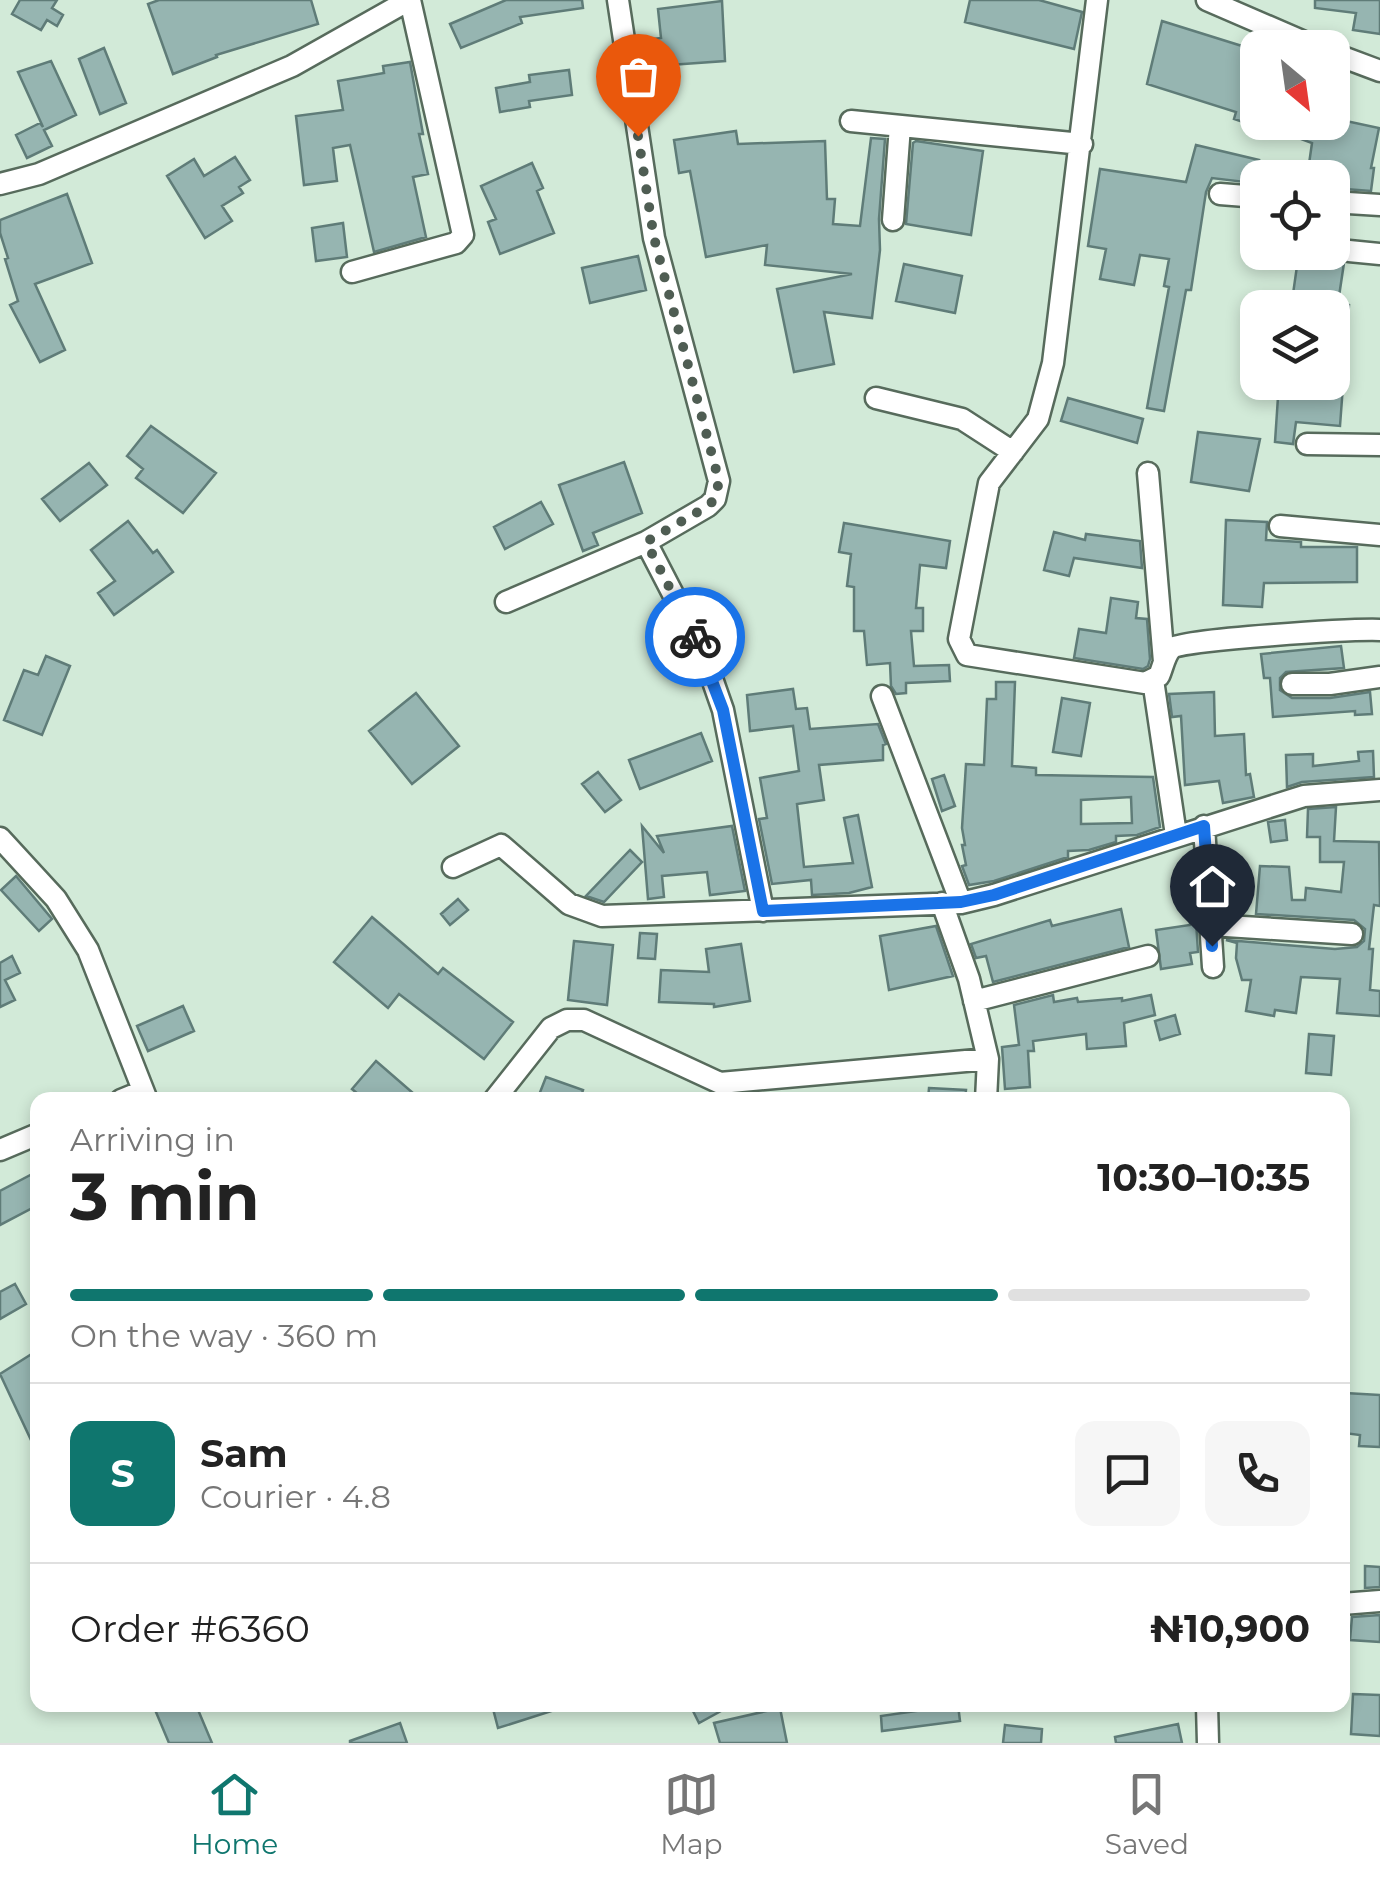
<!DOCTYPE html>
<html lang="en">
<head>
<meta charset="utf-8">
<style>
	:root { --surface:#fff; --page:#f6f6f6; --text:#222; --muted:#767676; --line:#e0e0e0; --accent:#0f766e }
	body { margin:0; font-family:Montserrat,sans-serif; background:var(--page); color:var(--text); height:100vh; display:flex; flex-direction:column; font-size:38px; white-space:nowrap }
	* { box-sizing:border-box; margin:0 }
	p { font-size:32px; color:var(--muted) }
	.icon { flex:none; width:55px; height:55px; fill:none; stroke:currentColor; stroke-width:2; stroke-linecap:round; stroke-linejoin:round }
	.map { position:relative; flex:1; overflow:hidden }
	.side { position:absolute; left:30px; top:1092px; width:1320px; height:620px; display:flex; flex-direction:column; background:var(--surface); border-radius:20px; box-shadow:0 5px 15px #0003 }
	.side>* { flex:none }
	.needle { width:65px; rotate:151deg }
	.fabs { position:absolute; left:1240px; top:30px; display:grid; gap:20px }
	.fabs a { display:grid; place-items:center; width:110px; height:110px; border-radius:20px; background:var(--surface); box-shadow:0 5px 15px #0003; font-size:50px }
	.pin { position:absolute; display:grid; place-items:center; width:85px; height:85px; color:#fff; margin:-102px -42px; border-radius:50% 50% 50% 0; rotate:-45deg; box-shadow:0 0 10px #0007 }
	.pin .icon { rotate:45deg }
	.courier { position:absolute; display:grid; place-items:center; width:100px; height:100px; margin:-50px; border:8px solid #1a73e8; border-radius:50%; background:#fff; color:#222; box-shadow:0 2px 12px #0007 }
	.head em { font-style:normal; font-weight:700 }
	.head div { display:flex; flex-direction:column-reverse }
	.head { display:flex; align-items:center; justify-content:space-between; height:170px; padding:0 40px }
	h1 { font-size:65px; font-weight:700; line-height:75px }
	.bar { display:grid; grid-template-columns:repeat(4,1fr); gap:15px 10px; align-content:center; height:120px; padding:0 40px }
	.bar i { height:12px; border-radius:8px; background:var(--line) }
	.bar .selected { background:var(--accent) }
	.bar p { grid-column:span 4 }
	.line { display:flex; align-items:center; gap:25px; padding:0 40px; border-top:2px solid var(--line) }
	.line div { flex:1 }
	.round { display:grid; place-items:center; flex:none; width:105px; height:105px; border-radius:20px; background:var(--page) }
	.tabs { display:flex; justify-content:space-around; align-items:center; height:140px; border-top:2px solid var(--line); background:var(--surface); font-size:28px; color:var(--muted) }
	.tabs a { display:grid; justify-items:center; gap:5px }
	.tabs .selected { color:var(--accent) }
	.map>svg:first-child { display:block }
	.building { fill:#96b5b1; stroke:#5f7c78; stroke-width:2.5; fill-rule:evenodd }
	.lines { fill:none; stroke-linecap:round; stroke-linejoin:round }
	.minor-casing { stroke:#576b5c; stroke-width:25 }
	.minor { stroke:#fff; stroke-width:20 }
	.done { stroke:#4f5d53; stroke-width:10; stroke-dasharray:0 18 }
	.route { stroke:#1a73e8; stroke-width:12 }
</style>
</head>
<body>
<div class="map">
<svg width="1380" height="1743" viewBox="0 0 1380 1743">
	<rect width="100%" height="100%" fill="#d2ead8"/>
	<path class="building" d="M20,0h37l-5,8 11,7 -6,11 -10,-6 -6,10 -29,-16z
		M159,0h152l7,24 -102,31 1,2 -44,17 -25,-70z
		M506,0h76l1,8 -63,9 2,6 -61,25 -11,-24z
		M970,0h69l43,12 -8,37 -109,-27z
		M1315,0h65v34l-27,-4 3,-17 -41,-5z
		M722,1l3,60 -83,6 -4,-26 23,-3 -3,-29z
		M1162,21l96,30v76l-24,-8 2,-7 -89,-28z
		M104,48l22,55 -26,11 -21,-55z
		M51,61l25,54 -32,15 8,16 -25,12 -11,-23 24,-12 3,4 -25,-55z
		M410,62l13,72h-4l9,40 -15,3 13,60 -52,15 -24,-107 -17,3 4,33 -33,4 -8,-69 47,-6 -5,-29 46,-8 -1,-7z
		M569,70l3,25 -43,6 1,6 -30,5 -4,-24 34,-6 -1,-7z
		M1332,118l47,10 -8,40h3l-3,23 -39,-3v-10h-25l5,-35 -51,-19 71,-2z
		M736,131l2,13 87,-3 2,58h8l-2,25 27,2 11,-88 14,1 -6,80 1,31 -8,68 -48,-6 10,52 -40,8 -17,-83 75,-15 -87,-9 2,-20 -61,12 -16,-86 -11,2 -5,-33z
		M916,141l67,10 -12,84 -65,-11 7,-81z
		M1196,145l63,15 -6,23 -41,-5 -6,14 -15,98h-5l-22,121 -17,-3 22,-121 -5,-1 5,-27 -29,-4 -6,30 -34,-6 6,-30 -18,-3 12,-77 86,13z
		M235,157l15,23 -11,7 4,6 -21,13 10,15 -27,17 -38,-62 27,-17 10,17z
		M532,163l11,25 -6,3 17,42 -54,21 -12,-32 8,-3 -15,-33z
		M67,194l25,69 -57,21 30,66 -25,12 -30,-57 8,-4 -13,-42 3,-1 -8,-25v-13z
		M343,223l4,34 -31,4 -4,-33z
		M1332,238l10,2 -7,11 9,12 -6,40 11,2 -9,121 -44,-4 -3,22 -18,-2 4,-60 53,4v-78h-41l8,-56h33z
		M638,256l8,34 -56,13 -8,-35z
		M904,264l58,12 -7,37 -59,-12z
		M1068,398l75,21 -6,24 -76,-22z
		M151,426l65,47 -33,40 -47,-35 7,-9 -16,-13z
		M1198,432l62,7 -11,52 -58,-9z
		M624,462l18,51 -49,20 5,12 -15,6 -24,-66z
		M89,463l18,22 -47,36 -18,-22z
		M541,502l12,22 -48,25 -11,-22z
		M1226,520l41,2 -1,18 35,2v5h56v35l-93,1 -2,24 -39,-2z
		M128,521l25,32 4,-3 16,22 -59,43 -16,-22 17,-12 -24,-31z
		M844,523l106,18 -4,27 -26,-3 -4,43h7v23h-12l3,35 35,-1 1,16 -44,2v10l-10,1 -5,-8 -1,-23 -23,2 -3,-34h-10v-44l-7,-1 4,-32 -12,-2z
		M1054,532l31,8 1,-6 54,7 2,27 -68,-10 -5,18 -25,-6z
		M1111,598l27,4 -2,16 11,1 3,40 -2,7 -5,3 -69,-11 5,-29 27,4z
		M1341,646l3,22 -58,4 -6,6v12l12,8h38l40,-6 2,22 -17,1v-4l-82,6 -3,-39h-6l-3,-24z
		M46,656l24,10 -28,69 -38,-15 20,-50 14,5z
		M996,682h19l-3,84 24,2v7l117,2 7,50 -23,8 -21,1v6l-27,8 -21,1v6l-74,24 -25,4 -7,-19 4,-1 -4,-20h3l-3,-17 4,-64 18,1 3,-66h9zM1131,797l1,26 -51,1v-24z
		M793,689l3,20 11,-1 3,21 68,-5 8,20 -3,1v15l-64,5 5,35 -27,4 7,63 49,-4 -9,-45 14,-3 14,72 -23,6 -37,2 -1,-15 -39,4 -13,-65 8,-1 -7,-40 39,-7 -6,-45 -43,5 -3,-36z
		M1214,692l1,44 29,-2 2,41 4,-1 4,23 -31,6 -4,-22 -34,4 -4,-69 -9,1 -3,-23z
		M416,693l43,53 -47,38 -43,-53z
		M1062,698l28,5 -9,53 -28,-4z
		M701,733l11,28 -72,28 -11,-29z
		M1373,751l1,26 -72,5 -15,5 -1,-32 27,-1v12l46,-5 -1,-9z
		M598,772l23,28 -16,12 -23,-28z
		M944,775l11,31 -13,5 -10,-32z
		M1336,807l-2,34 45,1 1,64 -6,-1 -5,44h4l-3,41 10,1v25l-43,-3 3,-34 -39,-2 -5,36 -21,-3 -1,6 -28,-5 5,-31h-9l-6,-22 1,-15 -11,-3 109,9 22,-2 7,-6 1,-12 -11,-9 -98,-6 4,-48 29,1 3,33h13l1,-12 35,4 3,-30h-24v-25h-13l1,-28z
		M1285,820l2,20 -16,2 -3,-20z
		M642,826l22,27 -7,-17 75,-10 13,65 -35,4 -3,-23 -45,4 2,21 -16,2z
		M630,850l12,12 -38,40 -18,-6z
		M16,876l36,43 -13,12 -38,-41z
		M458,899l10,11 -18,15 -9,-11z
		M1121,909l8,38 -136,35 -7,-26 -10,2 -5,-14 79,-24 2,6z
		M372,917l66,57 5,-6 70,54 -29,37 -85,-65 -11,14 -54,-46z
		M1190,921h6l2,31 -8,1 2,11 -31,5 -5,-39 34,-5z
		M936,926l17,50 -64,14 -9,-54z
		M640,933l17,1 -2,25 -17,-1z
		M574,941l39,4 -6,60 -39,-5z
		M741,944l9,57 -36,6v-3l-55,-2 2,-32 48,2 -3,-23z
		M12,956l8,17 -15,7 10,20 -15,7v-44z
		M1053,995l1,7 23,-4 1,4 44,-4v3l29,-6 4,20 -31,8 2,23 -39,3 -1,-15 -53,7 1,10h-6l2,36 -25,2 -3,-42 17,-2 -5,-40z
		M183,1006l11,25 -46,20 -11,-25z
		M1175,1015l5,19 -20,6 -5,-19z
		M1309,1034l25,2 -3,39 -25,-2z
		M376,1061l45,39h-56l-13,-11z
		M546,1077l37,13 -3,10h-43z
		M929,1088l37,2 -1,10h-37z
		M38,1171v34l-38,20v-34z
		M15,1284l11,20 -26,15v-27z
		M38,1350v105l-38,-81z
		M1345,1393l35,2v52l-21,-1 1,-11 -16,-2z
		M1365,1566l15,1v20l-15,1z
		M1380,1615v27l-30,-2 2,-23z
		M1353,1694l27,1v41l-29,-2z
		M153,1705h43l16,38h-43z
		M492,1705h68l1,3 -63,20z
		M690,1705h42l-33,18z
		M958,1705l2,16 -78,10 -1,-15z
		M780,1708l7,35h-67l-6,-20z
		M400,1723l7,20h-57v-2z
		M1178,1724l4,19h-66l-1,-6z
		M1005,1725l37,4 -1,14h-38z"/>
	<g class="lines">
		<defs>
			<path id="minor" d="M1097,0l-44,363 -15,56 -49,64 -30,156 8,16 178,28 14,-7c4,-9 6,-22 13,-28 12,-9 183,-19 208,-18
				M1207,0l111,48
				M1332,53l48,18
				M851,121l231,23
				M0,184l39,-10 253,-108 117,-66
				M1220,194l38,3
				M1332,202l48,3
				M893,220l7,-94
				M1349,251l31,3
				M352,272l104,-29 7,-8 -53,-235
				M876,398l86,21 51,33
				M1307,444l73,1
				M1148,473l16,189
				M1280,526l100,9
				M646,542l56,108 21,60 40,201
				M506,602l140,-60 62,-36 7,-7 4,-18 -65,-243 -36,-238
				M1153,680l23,155
				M1292,684h38l50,-7
				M882,696l79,207
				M1204,826l9,141
				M0,838l56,61 32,51 59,150
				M453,867l48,-22 68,59 33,12 359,-13 33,-8 310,-99 76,-6
				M942,903l27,76 19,80 -2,41
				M1211,925l141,9
				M974,1001l174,-45
				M121,1100l22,-9
				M494,1100l57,-72 16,-8h17l136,63 268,-24
				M0,1150l38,-16
				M1342,1604l38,-3
				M1207,1705l1,38"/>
		</defs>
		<use href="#minor" class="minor-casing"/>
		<use href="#minor" class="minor"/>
	</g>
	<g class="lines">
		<path class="done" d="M638,136l16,102 65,243 -4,18 -7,7 -62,36 49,95"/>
		<path class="route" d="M695,637l28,73 40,201 198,-9 33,-7 210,-69 8,120"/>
	</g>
</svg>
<div class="fabs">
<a><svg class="needle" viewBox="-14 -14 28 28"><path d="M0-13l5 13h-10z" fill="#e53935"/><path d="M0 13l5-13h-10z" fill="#767676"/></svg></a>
<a><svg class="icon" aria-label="locate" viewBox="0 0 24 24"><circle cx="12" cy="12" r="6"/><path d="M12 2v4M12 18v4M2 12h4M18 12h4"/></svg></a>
<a><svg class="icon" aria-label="layers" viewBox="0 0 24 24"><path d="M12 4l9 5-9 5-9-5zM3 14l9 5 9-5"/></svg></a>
</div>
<div class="pin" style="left:638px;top:136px;background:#ea580c"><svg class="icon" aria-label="bag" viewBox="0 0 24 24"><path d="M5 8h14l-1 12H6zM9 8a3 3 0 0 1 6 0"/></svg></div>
<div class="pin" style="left:1212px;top:946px;background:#1f2937"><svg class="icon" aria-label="home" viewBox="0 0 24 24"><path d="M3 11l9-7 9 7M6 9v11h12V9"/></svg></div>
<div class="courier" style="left:695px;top:637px"><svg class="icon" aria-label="bike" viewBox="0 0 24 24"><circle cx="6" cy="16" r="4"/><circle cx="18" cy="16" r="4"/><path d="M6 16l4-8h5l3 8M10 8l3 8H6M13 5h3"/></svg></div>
<section class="side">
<div class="head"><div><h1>3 min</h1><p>Arriving in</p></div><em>10:30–10:35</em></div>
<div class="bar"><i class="selected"></i><i class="selected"></i><i class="selected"></i><i></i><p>On the way · 360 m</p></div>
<div class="line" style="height:180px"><b class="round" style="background:var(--accent);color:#fff">S</b><div><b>Sam</b><p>Courier · 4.8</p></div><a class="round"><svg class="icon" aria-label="chat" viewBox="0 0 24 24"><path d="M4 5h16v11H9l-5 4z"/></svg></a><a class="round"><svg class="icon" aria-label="phone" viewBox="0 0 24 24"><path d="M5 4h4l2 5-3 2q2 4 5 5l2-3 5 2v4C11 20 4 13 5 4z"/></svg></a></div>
<div class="line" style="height:130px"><div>Order #6360</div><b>₦10,900</b></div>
</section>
</div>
<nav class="tabs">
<a class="selected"><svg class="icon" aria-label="home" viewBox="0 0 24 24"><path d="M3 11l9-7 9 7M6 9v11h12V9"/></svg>Home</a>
<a><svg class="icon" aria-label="map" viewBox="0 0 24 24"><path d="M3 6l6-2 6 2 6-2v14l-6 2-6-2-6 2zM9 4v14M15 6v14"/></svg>Map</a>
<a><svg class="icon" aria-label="saved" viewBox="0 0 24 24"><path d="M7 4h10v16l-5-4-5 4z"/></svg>Saved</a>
</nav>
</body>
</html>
